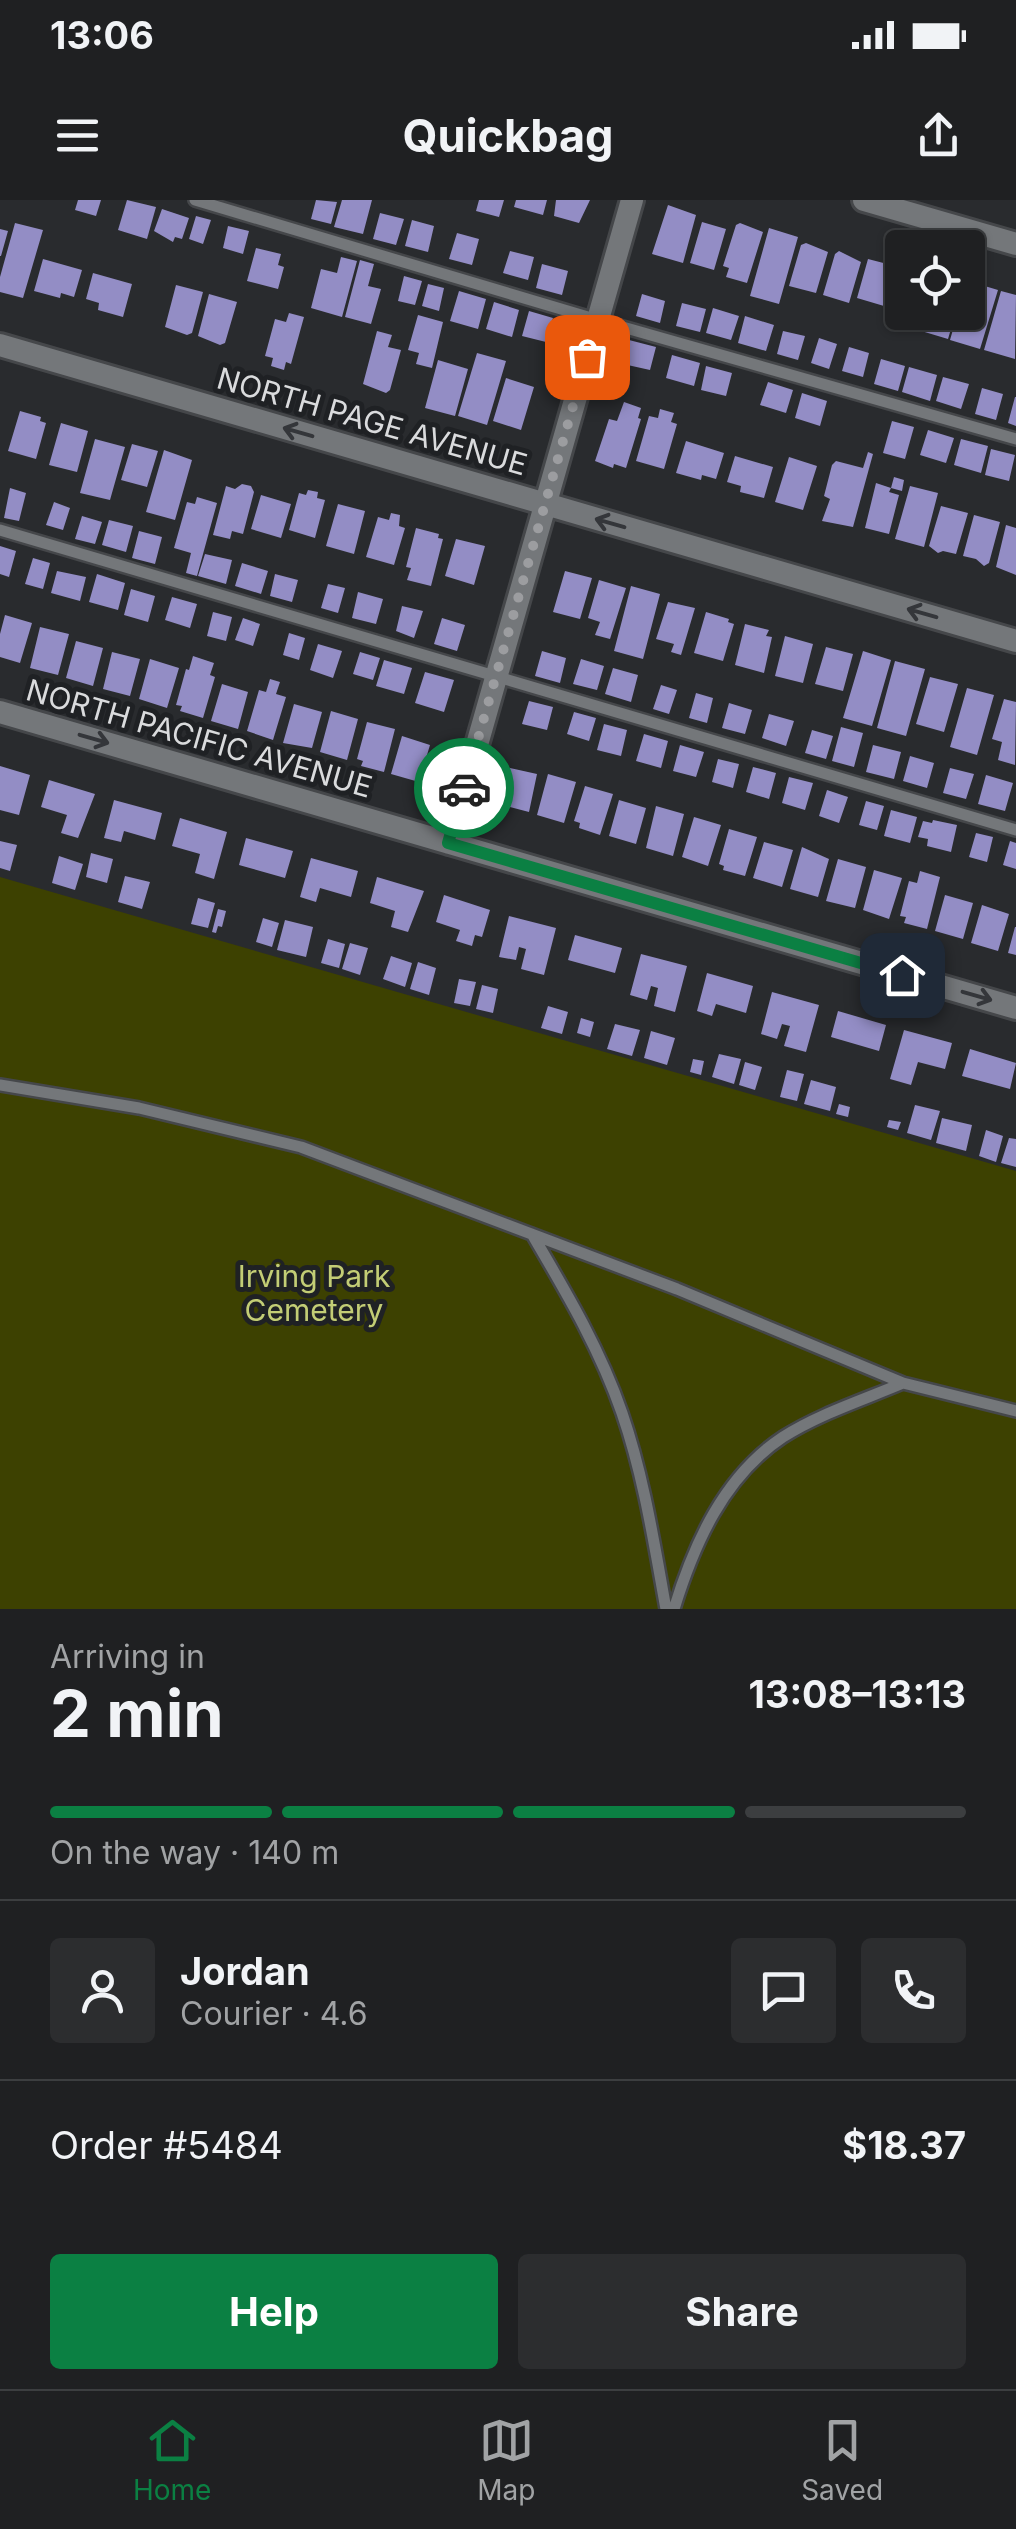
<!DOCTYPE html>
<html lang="en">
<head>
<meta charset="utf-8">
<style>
	:root { --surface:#1f2022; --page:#2c2d2f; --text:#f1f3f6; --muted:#a1a3a5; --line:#3c3e40; --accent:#0b8043 }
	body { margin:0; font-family:Inter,sans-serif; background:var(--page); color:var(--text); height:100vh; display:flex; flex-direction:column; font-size:38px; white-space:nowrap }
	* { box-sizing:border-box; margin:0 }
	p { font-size:32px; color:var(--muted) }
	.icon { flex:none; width:55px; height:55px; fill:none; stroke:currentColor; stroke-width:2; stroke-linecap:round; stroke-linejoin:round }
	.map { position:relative; height:1409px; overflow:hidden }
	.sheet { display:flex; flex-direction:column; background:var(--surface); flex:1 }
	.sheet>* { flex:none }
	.controls { position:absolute; left:885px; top:30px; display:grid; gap:20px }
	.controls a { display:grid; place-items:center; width:100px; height:100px; border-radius:10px; background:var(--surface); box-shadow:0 2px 8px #0004,0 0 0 2px var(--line); font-size:50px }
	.pin { position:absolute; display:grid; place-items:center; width:85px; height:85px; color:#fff; margin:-42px; border-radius:20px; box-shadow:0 5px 15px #0006 }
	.courier { position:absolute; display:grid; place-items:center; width:100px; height:100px; margin:-50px; border:8px solid #0b8043; border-radius:50%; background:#fff; color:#222; box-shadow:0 2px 12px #0007 }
	.headline em { font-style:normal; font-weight:700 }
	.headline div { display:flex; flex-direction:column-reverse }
	.headline { display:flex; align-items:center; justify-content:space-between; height:170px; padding:0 50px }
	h1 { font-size:65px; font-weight:700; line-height:75px }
	.bar { display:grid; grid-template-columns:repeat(4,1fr); gap:15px 10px; align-content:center; height:120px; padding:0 50px }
	.bar i { height:12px; border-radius:8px; background:var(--line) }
	.bar .active { background:var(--accent) }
	.bar p { grid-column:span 4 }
	.line { display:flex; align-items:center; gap:25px; padding:0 50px; border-top:2px solid var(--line) }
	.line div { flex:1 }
	.round { display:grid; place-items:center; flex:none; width:105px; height:105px; border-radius:10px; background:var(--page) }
	.cta { display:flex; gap:20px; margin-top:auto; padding:20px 50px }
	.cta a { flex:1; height:115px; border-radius:10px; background:var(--accent); color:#fff; font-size:40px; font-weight:700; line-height:115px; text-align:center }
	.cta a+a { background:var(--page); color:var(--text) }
	.status { display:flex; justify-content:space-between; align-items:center; height:70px; padding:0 50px; background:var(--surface); direction:ltr }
	.status svg { height:28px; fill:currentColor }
	header { display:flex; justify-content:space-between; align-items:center; height:130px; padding:0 50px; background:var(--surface); font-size:45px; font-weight:700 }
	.tab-bar { display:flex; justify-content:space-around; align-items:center; height:140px; border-top:2px solid var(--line); background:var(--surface); font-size:28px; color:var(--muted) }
	.tab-bar a { display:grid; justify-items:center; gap:5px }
	.tab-bar .active { color:var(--accent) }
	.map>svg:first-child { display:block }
	.green { fill:#3d4101 }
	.building { fill:#938dc5 }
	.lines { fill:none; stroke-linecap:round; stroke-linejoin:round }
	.lane-casing { stroke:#45474a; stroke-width:16 }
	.street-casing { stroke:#45474a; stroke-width:28 }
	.lane { stroke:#74777a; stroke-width:11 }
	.street { stroke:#74777a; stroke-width:22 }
	.oneway { stroke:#34363a }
	.done { stroke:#9c9da0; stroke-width:10; stroke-dasharray:0 18 }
	.route { stroke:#0b8043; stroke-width:12 }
	.labels { text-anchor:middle; stroke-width:10; stroke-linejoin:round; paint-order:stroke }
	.street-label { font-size:30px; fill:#dadbdd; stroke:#1f2124 }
	.park-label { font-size:30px; fill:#c3cd75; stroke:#1f2124 }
</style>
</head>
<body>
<div class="status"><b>13:06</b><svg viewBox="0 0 49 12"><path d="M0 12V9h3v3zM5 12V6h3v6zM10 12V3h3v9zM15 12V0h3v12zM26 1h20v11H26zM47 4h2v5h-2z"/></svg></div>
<header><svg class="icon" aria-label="menu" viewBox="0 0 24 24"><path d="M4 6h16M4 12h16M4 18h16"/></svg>Quickbag<svg class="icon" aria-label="share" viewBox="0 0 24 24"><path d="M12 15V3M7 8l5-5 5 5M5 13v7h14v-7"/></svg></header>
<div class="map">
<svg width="1016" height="1409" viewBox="0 0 1016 1409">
	<rect width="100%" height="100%" fill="#292b2e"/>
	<path class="green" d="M0,677l1016,294v438h-1016z"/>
	<path class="building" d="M78,0h23l-5,16 -21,-6z
		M127,0l29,7 -9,32 -29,-9z
		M316,0l21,2 -6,22 -20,-5z
		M342,0h30l-9,34 -29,-7z
		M479,0h25l-5,17 -23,-6z
		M516,0h31l-4,15 -29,-8z
		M556,0h34l-11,23 -25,-7z
		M668,5l28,10 -13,48 -31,-9z
		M162,9l27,9 -7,21 -7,-2 -2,5 -19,-11z
		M380,13l24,6 -8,26 -23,-6z
		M196,16l15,4 -8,24 -14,-5z
		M412,20l22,6 -6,26 -23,-6z
		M702,22l24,7 -12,41 -24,-7z
		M15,23l28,7 -20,68 -23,-6v-15z
		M740,23l23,9 -16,51 -21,-6 3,-9 -6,-2 13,-41z
		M228,26l21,5 -6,23 -20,-6z
		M769,28l29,9 -19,67 -29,-8z
		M0,29l8,2 -7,25h-1z
		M457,33l22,6 -7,26 -23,-6z
		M806,43l22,9 -12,41 -27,-7 12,-41z
		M256,48l25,6 -3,11 6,2 -6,22 -31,-8z
		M510,51l24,6 -6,23 -25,-7z
		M839,51l22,11 -12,41 -26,-8 12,-41z
		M341,57l16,4 -15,56 -31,-9 10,-39 16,4z
		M43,59l39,11 -8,27 -13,-4 -1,5 -26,-7z
		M868,59l27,7 -11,40 -27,-8z
		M360,60l14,4 -6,22 13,3 -10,35 -26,-7z
		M901,62l1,50h18l-5,17 -30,-8z
		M542,64l26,7 -6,24 -26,-7z
		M93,73l39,11 -9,33 -25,-7 1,-7 -13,-4z
		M404,76l18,5 -7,24 -17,-4z
		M968,81l30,9 -18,59 -30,-9 8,-28h10z
		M428,84l16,4 -5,23 -17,-5z
		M176,85l27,7 -11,41 -5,2 -22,-8z
		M459,91l27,8 -8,30 -28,-8z
		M1001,91l15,4 -1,64 -31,-9z
		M209,94l28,8 -12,41 -5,2 -22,-9z
		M642,94l23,7 -5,22 -24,-7z
		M494,102l25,8 -7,27 -26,-8z
		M682,103l24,6 -6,23 -24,-6z
		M713,108l26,8 -8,24 -25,-7z
		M529,111l24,7 -7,24 -24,-6z
		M923,112h33l-8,27 -30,-9z
		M289,113l15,4 -13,47 -5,-2 -2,8 -13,-4 2,-8 -8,-2 10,-37 11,3z
		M418,115l25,7 -11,46 -16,-4 3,-11 -11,-3z
		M745,116l29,9 -8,26 -28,-8z
		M377,131l15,4 -4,12 13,3 -11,40 -4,3 -23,-9z
		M783,131l22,5 -7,24 -21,-6z
		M819,138l18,6 -8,25 -18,-6z
		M629,140l27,7 -6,23 -27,-6z
		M849,147l20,6 -6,24 -21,-6z
		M477,153l29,8 -19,64 -29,-9z
		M672,155l28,8 -6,23 -28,-8z
		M881,159l24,7 -7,25 -24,-7z
		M438,160l30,9 -13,47 -30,-8z
		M706,166l26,7 -6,23 -25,-6z
		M909,167l28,8 -7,26 -28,-9z
		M943,177l26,7 -8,25 -25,-8z
		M506,178l28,9 -13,43 -28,-9z
		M768,182l25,8 -7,23 -26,-8z
		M982,188l21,6 -7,26 -21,-6z
		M802,193l25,8 -7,25 -25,-8z
		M1015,197h1v29l-8,-3z
		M624,202l17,6 -3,10 3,1 -15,49 -12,-4 -1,4 -18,-7 14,-42 8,2z
		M660,209l14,4 -3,9 6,2 -13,45 -28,-8 13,-45 9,2z
		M20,211l21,6 -1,4 6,2 -10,36 -28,-8z
		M892,221l22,6 -9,32 -22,-6z
		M61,223l27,8 -11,41 -28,-7z
		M928,230l26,8 -8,25 -26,-8z
		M95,239l30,8 -15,53 -30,-7z
		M961,239l27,7 -7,27 -27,-8z
		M686,241l38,12 -8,26 -14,-4 -1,5 -25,-7z
		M132,244l26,7 -11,36 -26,-7z
		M991,249l24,6 -6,26 -24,-6z
		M164,250l28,10 -17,60 -29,-8z
		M868,252l5,2 -20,73 -31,-6 8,-22 -6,-3 8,-31 4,-4 27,7z
		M735,256l38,11 -9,31 -24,-6 1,-6 -14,-4z
		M789,257l28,9 -14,44 -28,-8z
		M894,277l10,3 -2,11 -11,-3z
		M876,283l15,5 -2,4 10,3 -10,39 -24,-6z
		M242,284l9,2 3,6 -11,42 -11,-3 -2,8 -17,-4 13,-49 9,3z
		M910,286l28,7 -14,54 -29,-8z
		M10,288l16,5 -7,28 -15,-3z
		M308,290l10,2 -1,6 8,2 -10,38 -26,-8 10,-37 7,2z
		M261,295l30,9 -10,34 -30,-9z
		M197,297l20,6 -20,73 -11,-3 5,-20 -17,-5 13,-46 8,2z
		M54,302l16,6 -7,22 -17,-5z
		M338,304l27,7 -11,43 -28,-8z
		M941,306l27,7 -12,41 -13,-3 -5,2 -9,-7z
		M391,313l9,2 -1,11 6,2 -11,37 -28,-8 12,-40 11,3z
		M974,315l26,7 -11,41 -5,3 -8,-7 -13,-3z
		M82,316l20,6 -7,22 -20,-5z
		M109,320l24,6 -7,26 -24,-7z
		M1006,325l10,3v47l-20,-8z
		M416,328l23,6 -1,4 5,1 -12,47 -24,-6 4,-12 -5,-1z
		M139,331l23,6 -7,27 -23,-6z
		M456,339l29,7 -11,39 -29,-9z
		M0,346l16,5 -7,26 -9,-3z
		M205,354l27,6 -6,24 -28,-8z
		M33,358l17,5 -7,26 -18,-5z
		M242,363l26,8 -7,23 -26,-8z
		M57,371l29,6 -6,24 -29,-8z
		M565,371l27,7 -12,41 -27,-7z
		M97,374l28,9 -7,27 -29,-8z
		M275,374l23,6 -6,22 -22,-6z
		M599,380l27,8 -16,51 -15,-4 5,-13 -12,-4z
		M328,384l17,4 -7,25 -17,-5z
		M631,386l29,8 -17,65 -29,-8z
		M131,389l24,7 -7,26 -24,-7z
		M358,392l25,7 -7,25 -24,-6z
		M172,397l25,7 -7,24 -25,-8z
		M668,402l27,6 -14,47 -10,-3 3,-8 -18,-5z
		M402,406l21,5 -9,27 -18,-7z
		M213,412l19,5 -6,24 -19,-5z
		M706,412l23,7 -1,3 6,2 -11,37 -29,-8z
		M5,415l27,8 -12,40 -20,-6v-23z
		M243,418l17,6 -7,22 -18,-6z
		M442,418l23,7 -8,26 -23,-7z
		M745,424l24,6 -3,6 6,1 -8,36 -29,-8z
		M40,427l29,7 -11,41 -28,-7z
		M289,433l16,5 -6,22 -16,-5z
		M785,436l28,8 -10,39 -28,-7z
		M76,441l27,7 -10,38 -27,-8z
		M318,444l24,7 -9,27 -23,-8z
		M826,447l27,7 -10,37 -28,-7z
		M542,451l24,7 -6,25 -25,-7z
		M863,451l28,9 -19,66 -29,-8z
		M112,452l28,7 -10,37 -27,-7z
		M360,452l20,6 -7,22 -20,-6z
		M193,456l21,7 -4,12 5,2 -12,41 -23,-7 2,-5 -6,-1 10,-36 3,1z
		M150,459l29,9 -12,40 -28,-9z
		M581,459l23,7 -7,24 -24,-6z
		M384,460l28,8 -8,26 -28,-8z
		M895,461l30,8 -19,67 -29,-8z
		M613,468l25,7 -7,27 -26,-8z
		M425,472l29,8 -10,32 -29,-9z
		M930,477l28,7 -14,48 -28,-8z
		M270,479l10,3 -4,12 10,3 -13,43 -26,-9 12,-41 7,2z
		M222,484l26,8 -10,37 -27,-8z
		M661,485l16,5 -8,24 -16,-5z
		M967,488l27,7 -17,60 -27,-8z
		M696,493l17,5 -6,25 -18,-5z
		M1004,499l12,3 -1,63 -17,-5 4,-18 -10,-3z
		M529,501l24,6 -6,23 -25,-6z
		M729,503l23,7 -7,24 -23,-6z
		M294,504l28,8 -10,36 -29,-5z
		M331,511l27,8 -11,41 -27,-8z
		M574,512l22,6 -7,23 -22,-7z
		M769,514l25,7 -8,25 -24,-8z
		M367,522l28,7 -11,43 -23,-6 2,-5 -6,-2z
		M604,524l23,6 -6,26 -24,-6z
		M841,527l22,6 -9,34 -22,-6z
		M812,530l21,6 -7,23 -21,-6z
		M644,534l24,7 -7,27 -25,-7z
		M402,536l28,9 -11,37 -28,-8z
		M680,545l24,7 -8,25 -23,-6z
		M873,545l28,7 -7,27 -28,-7z
		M910,556l24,7 -7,25 -24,-7z
		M718,559l21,5 -6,24 -21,-6z
		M0,566l30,9 -11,40 -19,-5z
		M753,567l23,6 -7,26 -23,-7z
		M510,568l27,6 -8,38 -27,-7z
		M950,568l24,6 -8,25 -23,-6z
		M548,574l28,8 -12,41 -27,-8z
		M986,575l27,8 -8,28 -27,-7z
		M789,577l24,6 -8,27 -23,-7z
		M49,580l46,14 -17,44 -17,-5 6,-18 -26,-8z
		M585,586l28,8 -13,41 -21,-7 1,-5 -6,-2z
		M827,590l21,7 -9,26 -20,-7z
		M114,600l48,13 -7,27 -31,-9 -3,11 -17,-4z
		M619,600l27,8 -10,36 -27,-8z
		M866,601l18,5 -7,24 -18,-5z
		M656,606l28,8 -11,42 -27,-8z
		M891,610l26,7 -7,26 -26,-7z
		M694,617l27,8 -13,41 -26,-9z
		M180,618l47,14 -13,47 -19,-6 5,-19 -28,-8z
		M933,620l24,5 -6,27 -24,-6 1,-7 -10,-2 5,-16 9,2z
		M729,629l28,8 -12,39 -22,-6 1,-4 -5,-2z
		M976,633l17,4 -6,25 -18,-5z
		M246,638l47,13 -8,27 -46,-13z
		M0,641l17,4 -7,26 -10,-3z
		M1010,641l6,2v26l-13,-4z
		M764,642l29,8 -11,37 -29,-9z
		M802,647l27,12 -11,38 -28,-8z
		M91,653l22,6 -6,24 -21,-6z
		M59,656l24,8 -8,26 -23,-7z
		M311,658l47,13 -7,26 -31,-9 -4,14 -16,-5z
		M838,659l28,8 -11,41 -29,-7z
		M874,670l28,8 -13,41 -26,-9z
		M920,671l20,6 -13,52 -23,-6 2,-6 -6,-1 9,-35 8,2z
		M125,676l25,6 -8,27 -24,-7z
		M377,677l47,14 -16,41 -17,-5 4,-16 -25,-8z
		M444,695l46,15 -8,27 -7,-2 -3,11 -16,-5 4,-11 -24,-8z
		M945,695l28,8 -10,36 -28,-8z
		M198,698l17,5 -7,25 -17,-4z
		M982,705l27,9 -11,37 -27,-8z
		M218,709l8,2 -4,16 -4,-1 -2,7 -4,-1z
		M509,716l47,12 -12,47 -23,-6 5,-20 -7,-2 -3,13 -17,-3z
		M263,718l16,5 -7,24 -16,-5z
		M285,720l28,7 -7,30 -29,-7z
		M1015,727h1v28l-8,-2z
		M575,735l47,13 -7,25 -47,-13z
		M328,739l17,5 -6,24 -18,-5z
		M350,743l18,5 -8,27 -18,-6z
		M641,754l46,12 -12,46 -21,-6 4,-18 -7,-2 -4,14 -17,-5z
		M391,756l21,7 -7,24 -22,-8z
		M418,762l18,6 -7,27 -19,-6z
		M707,773l46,13 -7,27 -30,-9 -4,12 -15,-5z
		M459,779l17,3 -6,24 -16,-3z
		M482,785l16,4 -5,24 -17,-4z
		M772,792l47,13 -13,47 -22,-6 6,-20 -8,-2 -5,15 -16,-5z
		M548,806l20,6 -6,22 -21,-6z
		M838,811l48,14 -7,26 -48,-14z
		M581,818l13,4 -4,15 -13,-4z
		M615,824l25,6 -8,26 -25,-7z
		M904,830l48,13 -7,26 -27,-7 -7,23 -21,-6z
		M651,831l24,7 -8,27 -23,-7z
		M970,849l46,14 -6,26 -48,-13z
		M719,854l22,5 -7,25 -22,-7z
		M693,859l11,2 -3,14 -11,-3z
		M745,862l17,5 -7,23 -16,-5z
		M787,870l17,4 -7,27 -17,-4z
		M811,880l25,7 -6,24 -26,-7z
		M839,904l11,3 -2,10 -12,-3z
		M915,905l25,6 -9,29 -24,-7z
		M942,918l30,7 -6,26 -30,-8z
		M889,920l12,2 -3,8 -11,-3z
		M986,930l17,6 -7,26 -17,-6z
		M1009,938l7,1v28l-15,-4z"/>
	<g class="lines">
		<defs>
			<path id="lane" d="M195,0l403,120 418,119
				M0,330l1016,300
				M0,885l139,23 162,39 376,142 226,94 113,28
				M532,1034c34,58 68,115 90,179 22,64 32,130 44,196
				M674,1409c20,-65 50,-133 109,-172 36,-23 80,-37 120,-54"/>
			<path id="street" d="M864,0l152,44
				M0,145l1016,296
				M0,512l1016,296
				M449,643l183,-643"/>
		</defs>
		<use href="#lane" class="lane-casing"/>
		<use href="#street" class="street-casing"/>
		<use href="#lane" class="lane"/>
		<use href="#street" class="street"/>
	</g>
	<defs><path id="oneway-shaft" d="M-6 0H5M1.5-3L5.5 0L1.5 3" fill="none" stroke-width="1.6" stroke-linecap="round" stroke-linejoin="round" transform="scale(2.5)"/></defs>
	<g class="oneway">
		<use href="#oneway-shaft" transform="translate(298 232) rotate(-164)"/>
		<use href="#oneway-shaft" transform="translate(610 323) rotate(-164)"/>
		<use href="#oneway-shaft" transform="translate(922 413) rotate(-164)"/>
		<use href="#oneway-shaft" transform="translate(94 539) rotate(16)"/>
		<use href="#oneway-shaft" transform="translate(977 796) rotate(16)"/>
	</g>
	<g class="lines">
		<path class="done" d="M464,588l123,-431"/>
		<path class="route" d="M464,588l-16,55 454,132"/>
	</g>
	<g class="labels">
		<g class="street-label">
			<text transform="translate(372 222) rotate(16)" y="10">NORTH PAGE AVENUE</text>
			<text transform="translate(199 539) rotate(16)" y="10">NORTH PACIFIC AVENUE</text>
		</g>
		<g class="park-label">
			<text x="314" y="1087">Irving Park<tspan x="314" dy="34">Cemetery</tspan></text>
		</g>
	</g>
</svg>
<div class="controls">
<a><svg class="icon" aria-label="locate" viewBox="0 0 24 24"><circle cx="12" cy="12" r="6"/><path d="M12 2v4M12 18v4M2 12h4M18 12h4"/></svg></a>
</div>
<div class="pin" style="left:587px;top:157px;background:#ea580c"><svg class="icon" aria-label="bag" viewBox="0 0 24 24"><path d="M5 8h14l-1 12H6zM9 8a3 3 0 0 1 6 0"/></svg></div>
<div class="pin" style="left:902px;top:775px;background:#1f2937"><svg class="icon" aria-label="home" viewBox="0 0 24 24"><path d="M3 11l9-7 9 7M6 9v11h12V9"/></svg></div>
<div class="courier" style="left:464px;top:588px"><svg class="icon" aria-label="car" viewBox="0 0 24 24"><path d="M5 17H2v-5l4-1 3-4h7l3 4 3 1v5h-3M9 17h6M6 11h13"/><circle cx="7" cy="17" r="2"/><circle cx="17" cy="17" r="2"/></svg></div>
</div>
<section class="sheet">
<div class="headline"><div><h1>2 min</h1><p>Arriving in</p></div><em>13:08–13:13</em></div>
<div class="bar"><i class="active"></i><i class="active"></i><i class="active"></i><i></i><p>On the way · 140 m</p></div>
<div class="line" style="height:180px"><a class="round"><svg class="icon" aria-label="person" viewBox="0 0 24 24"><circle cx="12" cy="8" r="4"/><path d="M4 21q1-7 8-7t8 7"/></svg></a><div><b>Jordan</b><p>Courier · 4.6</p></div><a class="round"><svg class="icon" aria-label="chat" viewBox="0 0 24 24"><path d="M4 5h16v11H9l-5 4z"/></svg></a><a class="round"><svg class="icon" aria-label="phone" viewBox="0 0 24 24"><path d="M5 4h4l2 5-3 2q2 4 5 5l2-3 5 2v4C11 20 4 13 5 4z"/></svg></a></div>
<div class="line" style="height:130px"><div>Order #5484</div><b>$18.37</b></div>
<div class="cta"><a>Help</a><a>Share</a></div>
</section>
<nav class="tab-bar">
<a class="active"><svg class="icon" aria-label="home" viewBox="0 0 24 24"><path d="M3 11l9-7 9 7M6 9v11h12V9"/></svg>Home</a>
<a><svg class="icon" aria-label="map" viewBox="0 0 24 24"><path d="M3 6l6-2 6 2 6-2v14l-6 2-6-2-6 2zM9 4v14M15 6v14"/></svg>Map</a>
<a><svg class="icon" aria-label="saved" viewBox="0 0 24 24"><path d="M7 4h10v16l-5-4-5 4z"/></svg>Saved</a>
</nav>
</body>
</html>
